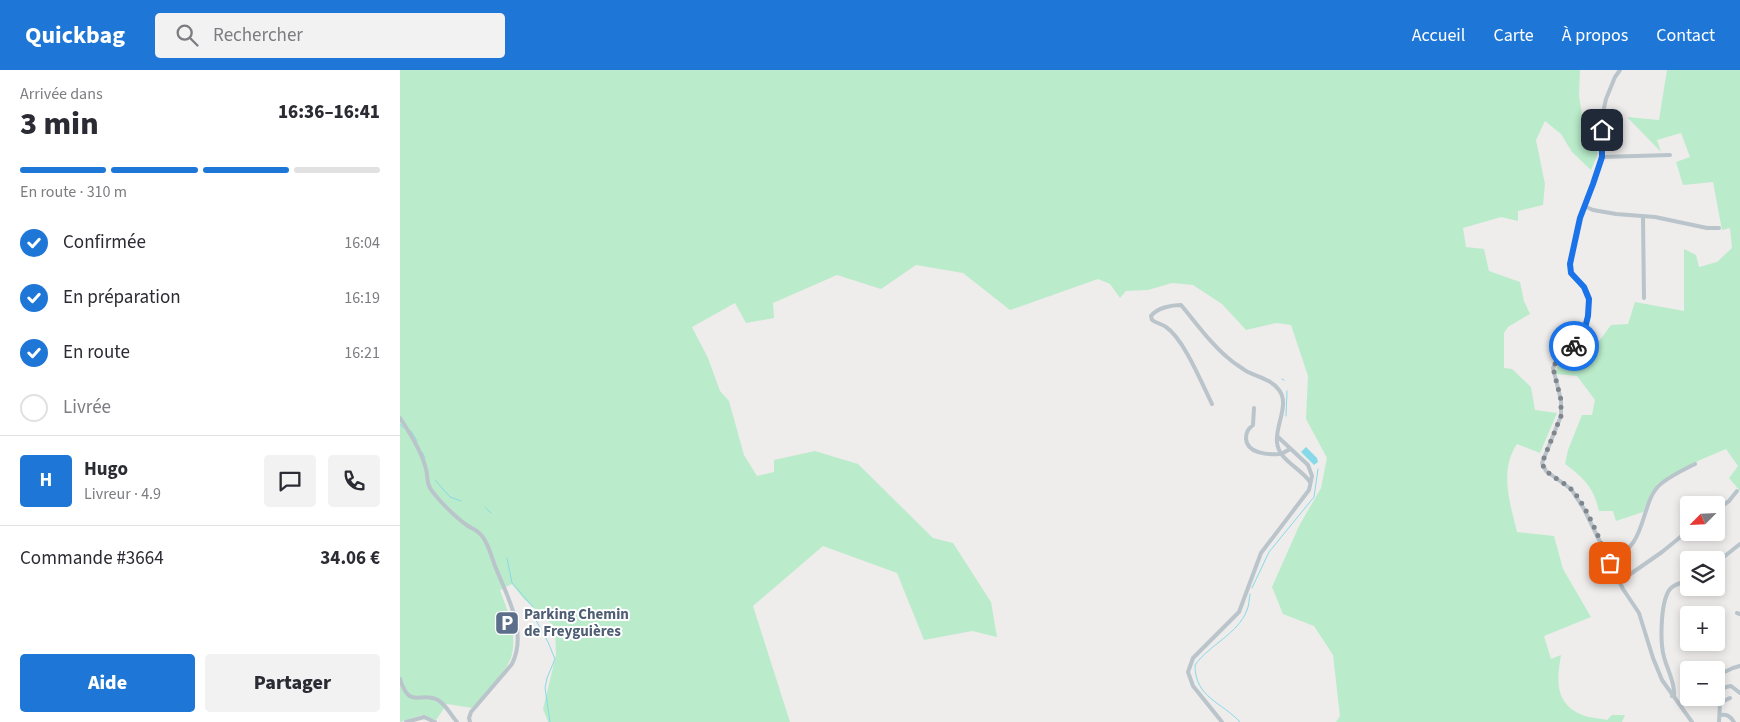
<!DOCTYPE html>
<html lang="fr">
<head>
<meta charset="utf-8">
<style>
	:root { --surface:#fff; --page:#f2f2f3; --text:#2b2b33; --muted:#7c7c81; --line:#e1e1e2; --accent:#1e77d6 }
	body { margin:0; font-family:"Source Sans 3",sans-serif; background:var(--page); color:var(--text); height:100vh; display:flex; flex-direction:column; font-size:19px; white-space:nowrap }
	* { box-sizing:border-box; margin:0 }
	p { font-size:16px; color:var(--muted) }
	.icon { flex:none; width:28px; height:28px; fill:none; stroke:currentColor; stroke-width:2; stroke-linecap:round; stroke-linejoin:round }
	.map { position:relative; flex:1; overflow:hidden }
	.panel { display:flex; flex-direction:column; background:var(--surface); width:400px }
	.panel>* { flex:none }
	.needle { width:32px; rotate:246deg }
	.fabs { position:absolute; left:1280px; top:426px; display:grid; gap:10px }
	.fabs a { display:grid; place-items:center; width:45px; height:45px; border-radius:5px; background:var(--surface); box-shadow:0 2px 8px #0003; font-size:25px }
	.pin { position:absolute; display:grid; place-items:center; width:42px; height:42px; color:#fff; margin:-21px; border-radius:10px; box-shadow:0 2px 8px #0006 }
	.courier { position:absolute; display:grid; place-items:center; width:50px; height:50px; margin:-25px; border:4px solid #1a73e8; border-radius:50%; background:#fff; color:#222; box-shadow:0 1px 6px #0007 }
	.head em { font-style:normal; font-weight:800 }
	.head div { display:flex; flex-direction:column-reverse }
	.head { display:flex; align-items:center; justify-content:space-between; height:85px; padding:0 20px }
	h1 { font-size:32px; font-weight:800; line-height:38px }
	.bar { display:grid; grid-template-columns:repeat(4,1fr); gap:8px 5px; align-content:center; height:60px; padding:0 20px }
	.bar i { height:6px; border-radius:4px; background:var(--line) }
	.bar .active { background:var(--accent) }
	.bar p { grid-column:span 4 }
	.line { display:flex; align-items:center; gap:12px; padding:0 20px; border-top:1px solid var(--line) }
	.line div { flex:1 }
	.round { display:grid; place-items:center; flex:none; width:52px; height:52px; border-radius:5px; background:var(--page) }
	ol { padding:0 20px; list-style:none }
	li { display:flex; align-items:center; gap:15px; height:55px }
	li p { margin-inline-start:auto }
	li .icon { padding:5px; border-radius:50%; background:var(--accent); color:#fff; stroke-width:4 }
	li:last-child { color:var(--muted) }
	li i { width:28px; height:28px; border:2px solid var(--line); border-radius:50% }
	.button { display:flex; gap:10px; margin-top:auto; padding:10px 20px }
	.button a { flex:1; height:58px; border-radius:5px; background:var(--accent); color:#fff; font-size:20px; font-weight:800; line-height:58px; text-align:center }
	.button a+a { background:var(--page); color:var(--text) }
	header { display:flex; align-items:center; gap:30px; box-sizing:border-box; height:70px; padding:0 25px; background:var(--accent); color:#fff }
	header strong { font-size:24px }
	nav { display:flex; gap:28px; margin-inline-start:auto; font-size:18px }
	.search { width:350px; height:45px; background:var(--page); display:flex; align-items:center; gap:12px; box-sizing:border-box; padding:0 18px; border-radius:5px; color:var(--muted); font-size:19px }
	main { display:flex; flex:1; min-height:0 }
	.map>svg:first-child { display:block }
	.green { fill:#baeccb }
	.water { fill:#88d9e8 }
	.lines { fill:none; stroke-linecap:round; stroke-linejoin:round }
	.stream { stroke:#88d9e8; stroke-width:1 }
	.street { stroke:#bac4cb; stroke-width:4 }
	.done { stroke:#80878c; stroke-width:5; stroke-dasharray:0 9 }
	.route { stroke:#1a73e8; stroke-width:6 }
	.labels { text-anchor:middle; stroke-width:4; stroke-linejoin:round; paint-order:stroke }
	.service-label { font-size:15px; font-weight:bold; fill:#4e5e75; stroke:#fff; text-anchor:start }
</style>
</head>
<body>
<header>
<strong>Quickbag</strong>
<div class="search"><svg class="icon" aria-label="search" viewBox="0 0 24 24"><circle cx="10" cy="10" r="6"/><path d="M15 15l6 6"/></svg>Rechercher</div>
<nav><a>Accueil</a><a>Carte</a><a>À propos</a><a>Contact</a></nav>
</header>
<main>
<section class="panel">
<div class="head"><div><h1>3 min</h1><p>Arrivée dans</p></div><em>16:36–16:41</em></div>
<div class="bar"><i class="active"></i><i class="active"></i><i class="active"></i><i></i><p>En route · 310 m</p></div>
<ol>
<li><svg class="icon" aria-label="check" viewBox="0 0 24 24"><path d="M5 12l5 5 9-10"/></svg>Confirmée<p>16:04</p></li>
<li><svg class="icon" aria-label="check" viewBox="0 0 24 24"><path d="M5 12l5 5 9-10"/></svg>En préparation<p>16:19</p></li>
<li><svg class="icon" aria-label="check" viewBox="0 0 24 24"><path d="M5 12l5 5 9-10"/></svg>En route<p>16:21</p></li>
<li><i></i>Livrée</li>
</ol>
<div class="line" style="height:90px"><b class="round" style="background:var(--accent);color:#fff">H</b><div><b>Hugo</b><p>Livreur · 4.9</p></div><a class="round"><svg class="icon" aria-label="chat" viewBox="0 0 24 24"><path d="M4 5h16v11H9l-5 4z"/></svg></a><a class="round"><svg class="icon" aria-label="phone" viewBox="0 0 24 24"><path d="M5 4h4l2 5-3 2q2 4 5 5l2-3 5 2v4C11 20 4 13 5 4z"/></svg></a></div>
<div class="line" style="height:65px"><div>Commande #3664</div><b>34.06 €</b></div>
<div class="button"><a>Aide</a><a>Partager</a></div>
</section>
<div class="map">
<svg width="1340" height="652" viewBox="0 0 1340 652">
	<rect width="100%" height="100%" fill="#efecec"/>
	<path class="green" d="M0,0h1180l-1,26 6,36 13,10 -1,14 -6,14 -19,-18 -11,-18 -16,-13 -9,19 9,44 -2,21 -25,6v10l-17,-4 -38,11 3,19 18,2 5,22 31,11 4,19 6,13 -22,13 -4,6v35l8,1 19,18 4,23 22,3 -17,40 -23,-9c-18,27 -7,59 0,88l37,4 9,33 28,48 -47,19 7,23 10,-4c-4,23 -7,47 19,59 7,4 19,4 27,6l5,-5h13l-3,7h-286l4,-6 -7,-61 -19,-29 -31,-12 -11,-27 27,-61 22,-38 6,-30 -21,-39 2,-43 -17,-51 -15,-2 -30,7 -24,-26 -29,-19 -21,-2 -24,7 -22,1 -6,7 -10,-14 -12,-5 -88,31 -47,-37 -47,-8 -35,24 -44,-14 -64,28 1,15 -28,5 -11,-20 -43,24 16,31 12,33 9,10 15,54 13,21 17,-4v-12l41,-9 43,13 75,74 20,5 38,59 6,35 -25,-6 -48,9 -27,-67 -74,-27 -70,60 37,116h-242l-5,-13 13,-54 -1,-28 -31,-28 -12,-15 -12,6c8,22 18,46 11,68 -4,12 -30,40 -39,50l-25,-4 -11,16 -14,-5 -22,7z
		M1267,0h73v421l-11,-13 9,-12 -12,-17 -26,11 -43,24 -6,9 -8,19 -27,9 -3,-10h-14c-5,-23 -15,-33 -34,-47l3,-14 14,-35h10l3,-15 -18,-24 -21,-2c2,-25 21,-18 30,-36l11,6 14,-19 17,-1 7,-22 49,9v-62l12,6 3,12 18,-5 15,-14 -2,-20 -8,2 -9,-48 -30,3 -7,-23 14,-5 -9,-24 -24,7 4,12 -34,-35 32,3z"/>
	<path class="water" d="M906,377l11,11 1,4 -4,3 -13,-13z"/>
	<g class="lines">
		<path class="stream" d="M882,309l2,1
			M886,346l1,-25
			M0,354l3,4
			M11,361l6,10
			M22,382l3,6
			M35,410l15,17 11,4
			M85,437l6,6
			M107,488l5,25 21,24
			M852,518l17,-36 45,-55 4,-28
			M132,543l16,29 7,17 -8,19 -2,10 5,34
			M840,652c-18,-20 -45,-24 -45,-57 14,-20 43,-31 52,-55 2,-4 2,-11 3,-16"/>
		<path class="street" d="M1220,0l-5,7 -9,22 -4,18 -1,40 -8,27 -13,34 -10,46 1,9 16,19 2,7 -3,28 -6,14 -20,13 -7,14 8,32v16l-19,47 4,8 25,18 13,20 39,80 16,24 14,45 9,22 30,42
			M1201,87l69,-2
			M1184,136l9,4 23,4 39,3 52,11h12
			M1243,147l1,81
			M812,334c-10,-20 -28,-65 -46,-77 -4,-3 -10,-4 -14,-7l-1,-4c6,-8 20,-11 30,-11 16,19 32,42 52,57 4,3 9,6 13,9 11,6 25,8 33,19 11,14 -4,36 -2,52 1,18 24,26 33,40
			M854,338l-1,17c-5,4 -7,7 -7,14 1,14 21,16 33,15 4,0 7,-3 11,-5
			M0,348c10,15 22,34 26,51 2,7 0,12 4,19 7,11 26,30 38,38 3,2 7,3 10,6 9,7 13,23 17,34 12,30 33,66 17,98l-41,48 -2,6 1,4
			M1316,440l13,-9 8,-10
			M1210,493c23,-15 27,-23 35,-49 3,-9 5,-18 11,-25 6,-9 29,-20 39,-25
			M1316,493l24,-19
			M1219,512l43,-30 27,-22
			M1337,543l3,1
			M1316,606l17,-8 7,-2
			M0,609c10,32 21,11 38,21 8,5 13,15 19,22
			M1316,623l10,-6 5,-1 9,7
			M1316,624l4,9 -1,19
			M1272,626l2,-1c1,-13 -7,-26 -10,-38 -4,-14 -4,-58 7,-69 4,-4 12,-6 18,-8
			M1320,633l10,-5
			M1320,645c7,-1 10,1 14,7
			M6,652l18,-5 11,5
			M822,652l-29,-36 -5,-14 5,-14 46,-46 22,-59 48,-63 3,-14 -4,-11 -31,-29"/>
	</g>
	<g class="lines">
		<path class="done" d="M1174,276l-14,8 -7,14 8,32v16l-19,47c4,13 20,17 29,26 17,18 28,51 39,74"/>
		<path class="route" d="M1174,276l6,-5 3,-5 5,-20 1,-17 -5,-12 -13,-14 -1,-9 10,-46 13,-34 9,-27v-27"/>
	</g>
	<defs>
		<symbol id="parking-square" viewBox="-11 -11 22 22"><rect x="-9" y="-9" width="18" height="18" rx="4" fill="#5c6f8a" stroke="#fff"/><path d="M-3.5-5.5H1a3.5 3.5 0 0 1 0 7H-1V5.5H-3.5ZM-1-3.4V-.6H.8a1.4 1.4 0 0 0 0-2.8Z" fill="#fff"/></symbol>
	</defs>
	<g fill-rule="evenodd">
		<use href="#parking-square" x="93" y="539" width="28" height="28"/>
	</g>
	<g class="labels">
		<g class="service-label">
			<text x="124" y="549">Parking Chemin<tspan x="124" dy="17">de Freyguières</tspan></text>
		</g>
	</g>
</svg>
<div class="fabs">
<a><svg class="needle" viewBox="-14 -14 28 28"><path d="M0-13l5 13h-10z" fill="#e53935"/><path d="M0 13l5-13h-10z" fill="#7c7c81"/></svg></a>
<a><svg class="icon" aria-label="layers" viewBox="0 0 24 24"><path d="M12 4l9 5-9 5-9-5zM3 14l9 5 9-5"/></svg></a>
<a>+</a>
<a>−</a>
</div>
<div class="pin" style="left:1210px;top:493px;background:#ea580c"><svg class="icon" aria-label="bag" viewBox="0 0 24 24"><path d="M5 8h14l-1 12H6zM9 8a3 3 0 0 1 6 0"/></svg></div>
<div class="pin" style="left:1202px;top:60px;background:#1f2937"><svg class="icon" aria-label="home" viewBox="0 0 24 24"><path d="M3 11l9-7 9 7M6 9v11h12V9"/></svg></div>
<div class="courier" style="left:1174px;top:276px"><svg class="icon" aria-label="bike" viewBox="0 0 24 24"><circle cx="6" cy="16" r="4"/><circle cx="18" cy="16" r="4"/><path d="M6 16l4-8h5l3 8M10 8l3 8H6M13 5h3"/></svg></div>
</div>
</main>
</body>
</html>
